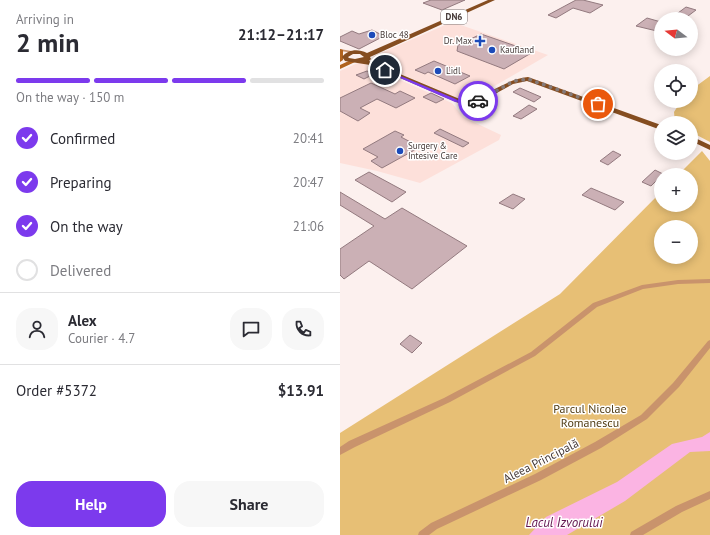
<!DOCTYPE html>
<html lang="en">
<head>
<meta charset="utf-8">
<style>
	:root { --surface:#fff; --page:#f7f7f7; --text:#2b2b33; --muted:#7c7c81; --line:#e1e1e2; --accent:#7c3aed }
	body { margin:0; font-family:"PT Sans",sans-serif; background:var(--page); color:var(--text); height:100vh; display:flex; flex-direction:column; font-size:15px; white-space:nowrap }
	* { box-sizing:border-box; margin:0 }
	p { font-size:13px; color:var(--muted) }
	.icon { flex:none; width:22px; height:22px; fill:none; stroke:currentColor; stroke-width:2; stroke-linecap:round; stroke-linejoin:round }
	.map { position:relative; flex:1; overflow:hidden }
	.panel { display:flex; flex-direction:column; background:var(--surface); width:340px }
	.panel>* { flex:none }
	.needle { width:26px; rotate:286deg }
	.fabs { position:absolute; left:314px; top:12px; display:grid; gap:8px }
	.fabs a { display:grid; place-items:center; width:44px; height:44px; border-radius:50%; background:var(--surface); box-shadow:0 2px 10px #0003; font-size:20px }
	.pin { position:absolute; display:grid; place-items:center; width:34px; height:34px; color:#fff; margin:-17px; border:2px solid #fff; border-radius:50%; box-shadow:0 1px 4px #0007 }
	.courier { position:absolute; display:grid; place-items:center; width:40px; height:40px; margin:-20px; border:3px solid #7c3aed; border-radius:50%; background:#fff; color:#222; box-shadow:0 1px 5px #0007 }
	.overview em { font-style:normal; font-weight:800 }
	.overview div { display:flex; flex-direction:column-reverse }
	.overview { display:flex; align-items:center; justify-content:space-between; height:68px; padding:0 16px }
	h1 { font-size:26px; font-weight:800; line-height:30px }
	.bar { display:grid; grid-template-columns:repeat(4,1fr); gap:6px 4px; align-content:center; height:48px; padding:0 16px }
	.bar i { height:5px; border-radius:3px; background:var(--line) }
	.bar .selected { background:var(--accent) }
	.bar p { grid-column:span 4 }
	.line { display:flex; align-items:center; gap:10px; padding:0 16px; border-top:1px solid var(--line) }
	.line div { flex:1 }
	.round { display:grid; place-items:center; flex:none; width:42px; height:42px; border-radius:16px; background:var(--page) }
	ol { padding:0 16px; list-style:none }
	li { display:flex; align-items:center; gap:12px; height:44px }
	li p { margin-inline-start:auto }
	li .icon { padding:4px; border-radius:50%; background:var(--accent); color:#fff; stroke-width:4 }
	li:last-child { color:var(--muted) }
	li i { width:22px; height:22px; border:2px solid var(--line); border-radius:50% }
	.action { display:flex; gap:8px; margin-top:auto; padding:8px 16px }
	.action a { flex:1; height:46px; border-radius:16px; background:var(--accent); color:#fff; font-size:16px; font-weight:800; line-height:46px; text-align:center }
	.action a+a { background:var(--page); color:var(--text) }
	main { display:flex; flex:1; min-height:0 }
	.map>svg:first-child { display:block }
	.built { fill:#fde0da }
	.green { fill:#e7bf75; fill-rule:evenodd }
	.water { fill:#fbb4e3 }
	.building { fill:#cbb0b5; stroke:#937a7f }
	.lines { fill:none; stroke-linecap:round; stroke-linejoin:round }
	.pedestrian { fill:#c9936c; fill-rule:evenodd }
	.tertiary { fill:#c9936c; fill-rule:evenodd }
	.secondary { fill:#b0621d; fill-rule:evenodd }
	.primary { fill:#854d20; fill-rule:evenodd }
	.route { fill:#7c3aed }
	.done { stroke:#857a78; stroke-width:4; stroke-dasharray:0 7.2 }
	.poi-dot { fill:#1c4bb9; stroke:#fff; stroke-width:1.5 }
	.labels { text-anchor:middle; stroke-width:3; stroke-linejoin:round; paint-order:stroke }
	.shield { fill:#fff; stroke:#7d7574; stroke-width:1 }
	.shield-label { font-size:9px; font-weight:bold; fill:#453a38 }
	.far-poi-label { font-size:9px; fill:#453a38; stroke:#fff; text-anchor:start }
	.near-park-label { font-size:12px; fill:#513d15; stroke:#fff }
	.near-street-label { font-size:12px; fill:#453a38; stroke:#fff }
	.near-water-label { font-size:13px; font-style:italic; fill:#631750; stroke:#fff }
</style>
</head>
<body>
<main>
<section class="panel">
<div class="overview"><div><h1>2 min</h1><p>Arriving in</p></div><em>21:12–21:17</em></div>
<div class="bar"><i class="selected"></i><i class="selected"></i><i class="selected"></i><i></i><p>On the way · 150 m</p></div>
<ol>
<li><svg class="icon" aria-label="check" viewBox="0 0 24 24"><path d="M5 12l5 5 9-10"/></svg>Confirmed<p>20:41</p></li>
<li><svg class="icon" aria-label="check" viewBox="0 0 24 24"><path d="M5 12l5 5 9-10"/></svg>Preparing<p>20:47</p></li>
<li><svg class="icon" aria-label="check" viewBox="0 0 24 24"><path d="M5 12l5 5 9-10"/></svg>On the way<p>21:06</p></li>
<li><i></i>Delivered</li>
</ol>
<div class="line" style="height:72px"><a class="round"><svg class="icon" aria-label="person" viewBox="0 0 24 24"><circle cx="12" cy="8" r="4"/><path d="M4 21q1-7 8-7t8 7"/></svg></a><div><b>Alex</b><p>Courier · 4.7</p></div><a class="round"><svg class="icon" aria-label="chat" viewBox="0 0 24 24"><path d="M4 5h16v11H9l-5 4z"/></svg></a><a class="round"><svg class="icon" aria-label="phone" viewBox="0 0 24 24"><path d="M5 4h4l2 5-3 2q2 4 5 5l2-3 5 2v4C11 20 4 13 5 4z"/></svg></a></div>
<div class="line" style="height:52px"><div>Order #5372</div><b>$13.91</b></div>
<div class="action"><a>Help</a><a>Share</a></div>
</section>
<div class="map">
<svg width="370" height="535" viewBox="0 0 370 535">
	<rect width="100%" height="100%" fill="#fcf0ee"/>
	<path class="built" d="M112,22l96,33 -74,43 -14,1 -80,-34 -6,-9z
		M20,62l92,41 11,14 38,18 -2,5 -79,43 -43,-12 -37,-8v-92z"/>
	<path class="green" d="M370,76v66l-19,-10v-9h-16l-1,-11 7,-11h10v-11z
		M362,151l8,10v374h-370v-102l220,-139 101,-102v13h30v-30h-13zM321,227h30v30h-30z"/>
	<path class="water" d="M370,432v19l-20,1 -65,49 -58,34h-38l17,-18 71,-35 55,-38 30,-7z"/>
	<path class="building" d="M91,0h34l-23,10 -19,-7z
		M236,0h7l20,5 -13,8 -17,-5 -17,10 -8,-3z
		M346,7l10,3 -12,9h-14z
		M307,18l14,4v10l-25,-6z
		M32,30l12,6 -25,13 -19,-8v-4l12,-6 7,3z
		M141,34l52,18 -29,17 -47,-18 1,-6z
		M94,61l36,15 -15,8 -27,-12 -3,2 -10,-4z
		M27,71l7,3 -10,5 -8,-4z
		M31,83l24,11 5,-3 15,7 -19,10 -19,-9 -17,9 10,5 -12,8 -18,-10v-13z
		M180,88l21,9 -7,5 -21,-10z
		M91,93l13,6 -8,4 -13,-6z
		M189,105l8,4 -16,10 -8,-3z
		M100,129l29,14 -6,4 -29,-14z
		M55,131l9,4 -3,2 19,10 -38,21 -11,-7 7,-4 -15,-8z
		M273,151l8,4 -13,10 -8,-4z
		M315,170l8,4 -12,12 -9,-4z
		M29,172l37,20 -14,10 -37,-22z
		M251,188l33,14 -9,8 -33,-15z
		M0,192l45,27 17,-11 65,38 -55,43 -43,-28 -25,18 -4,-4v-26l34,-23 -34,-21z
		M173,194l12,5 -12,10 -14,-6z
		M70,335l12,8 -10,10 -12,-9z"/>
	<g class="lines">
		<path class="pedestrian" d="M370,279v4l-32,1 -35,5 -46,18 -62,49 -85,46 -95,45 -15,8v-8l9,-6 95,-43 87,-46 62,-49 49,-18 36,-5z
			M370,340v8l-31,39 -32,32 -46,29 -60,32 -104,49 -8,6h-11l1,-3 12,-9 104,-49 60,-32 46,-27 32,-32 35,-42z
			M370,491v8l-28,13 -39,23h-13l1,-3 45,-26z"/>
		<path class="tertiary" d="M0,49l17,3 -2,1 -15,-2z"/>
		<path class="secondary" d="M0,49l3,1v10l-3,2z
			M13,59l2,1v2l-15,7v-4z"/>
		<path class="primary" d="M148,0h7l-125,57 1,2 -2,2 93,39c24,-1 42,-21 66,-23l133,48v5l-134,-49 -14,3 -31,17 -21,3 -91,-39 -25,-4 -3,-4c7,-8 16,-8 25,-4zM13,54h7l4,3 -9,2 -6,-1 -1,-1z
			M351,136l19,9v5l-19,-9z"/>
	</g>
	<path class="route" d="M44,69l74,31c7,1 17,-1 22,1l-14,3 -11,-2 -71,-31z"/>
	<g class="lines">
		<path class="done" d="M138,101l36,-20 14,-2 70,25"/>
	</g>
	<g class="poi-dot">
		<circle cx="32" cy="35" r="4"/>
		<path d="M138 35h4v4h4v4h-4v4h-4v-4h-4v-4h4z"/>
		<circle cx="152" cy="50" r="4"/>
		<circle cx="98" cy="71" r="4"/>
		<circle cx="60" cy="151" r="4"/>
	</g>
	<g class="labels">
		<rect class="shield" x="101" y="10" width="26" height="14" rx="3"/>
		<g class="shield-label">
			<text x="114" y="20">DN6</text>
		</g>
		<g class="far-poi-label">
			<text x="40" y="38">Bloc 48</text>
			<text x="132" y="44" text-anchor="end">Dr. Max</text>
			<text x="160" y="53">Kaufland</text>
			<text x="106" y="74">Lidl</text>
			<text x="68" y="149">Surgery &amp;<tspan x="68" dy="10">Intesive Care</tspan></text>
		</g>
		<g class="near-park-label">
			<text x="250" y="413">Parcul Nicolae<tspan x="250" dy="14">Romanescu</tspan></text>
		</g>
		<g class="near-street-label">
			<text transform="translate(201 461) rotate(-27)" y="4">Aleea Principală</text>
		</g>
		<g class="near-water-label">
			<text x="224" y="527">Lacul Izvorului</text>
		</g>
	</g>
</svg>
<div class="fabs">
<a><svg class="needle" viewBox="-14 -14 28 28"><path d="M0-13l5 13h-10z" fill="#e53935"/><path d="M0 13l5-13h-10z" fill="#7c7c81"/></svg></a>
<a><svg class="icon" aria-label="locate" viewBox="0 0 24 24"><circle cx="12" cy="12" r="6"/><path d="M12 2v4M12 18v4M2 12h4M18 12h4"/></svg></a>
<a><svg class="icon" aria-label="layers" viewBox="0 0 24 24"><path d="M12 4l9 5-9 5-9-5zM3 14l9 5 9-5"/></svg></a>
<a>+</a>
<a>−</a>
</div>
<div class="pin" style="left:258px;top:104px;background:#ea580c"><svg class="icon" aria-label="bag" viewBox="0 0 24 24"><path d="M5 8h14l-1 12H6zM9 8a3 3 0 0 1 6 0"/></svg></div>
<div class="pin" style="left:45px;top:70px;background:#1f2937"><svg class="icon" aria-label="home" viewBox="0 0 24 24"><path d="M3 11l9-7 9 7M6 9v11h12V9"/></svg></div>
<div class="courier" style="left:138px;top:101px"><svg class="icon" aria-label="car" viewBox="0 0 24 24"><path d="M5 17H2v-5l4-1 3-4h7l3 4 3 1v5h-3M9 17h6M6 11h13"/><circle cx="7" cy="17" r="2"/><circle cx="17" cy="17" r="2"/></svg></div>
</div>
</main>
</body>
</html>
